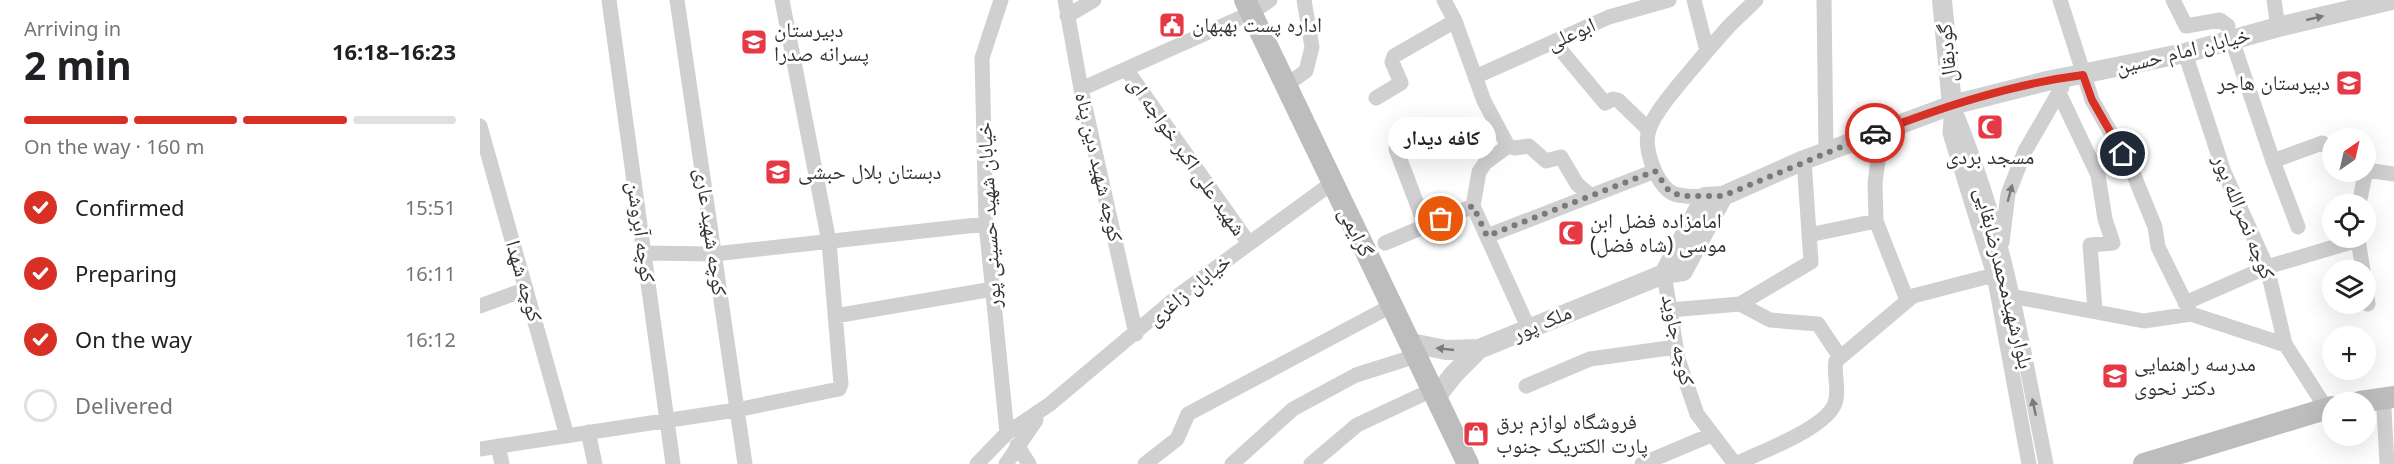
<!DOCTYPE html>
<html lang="en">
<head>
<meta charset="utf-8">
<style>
	:root { --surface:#fff; --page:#f2f2f2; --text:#202124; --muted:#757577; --line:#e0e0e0; --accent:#d93025 }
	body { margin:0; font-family:"Noto Sans","Noto Naskh Arabic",sans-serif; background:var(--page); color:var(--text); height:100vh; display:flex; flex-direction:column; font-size:22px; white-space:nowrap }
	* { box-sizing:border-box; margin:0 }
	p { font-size:20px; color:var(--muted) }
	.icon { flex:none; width:33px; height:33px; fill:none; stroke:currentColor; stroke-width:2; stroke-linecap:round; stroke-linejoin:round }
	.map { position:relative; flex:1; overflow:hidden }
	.sheet { display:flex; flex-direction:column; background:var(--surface); width:480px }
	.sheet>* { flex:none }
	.needle { width:39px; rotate:34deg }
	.fabs { position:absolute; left:1842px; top:128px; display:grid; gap:12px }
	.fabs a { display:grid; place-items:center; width:54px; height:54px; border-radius:50%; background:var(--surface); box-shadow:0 6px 24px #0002; font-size:30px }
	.pin { position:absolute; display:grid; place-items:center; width:51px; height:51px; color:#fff; margin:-26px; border:3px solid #fff; border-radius:50%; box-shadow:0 2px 6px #0007 }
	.courier { position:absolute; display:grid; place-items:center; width:60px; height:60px; margin:-30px; border:4px solid #d93025; border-radius:50%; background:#fff; color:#222; box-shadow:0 2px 8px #0007 }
	.bubble { position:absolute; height:42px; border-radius:21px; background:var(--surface); box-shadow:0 6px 24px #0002; font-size:20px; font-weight:700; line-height:42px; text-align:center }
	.overview em { font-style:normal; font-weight:700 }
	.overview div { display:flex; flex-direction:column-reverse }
	.overview { display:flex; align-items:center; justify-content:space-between; height:102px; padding:0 24px }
	h1 { font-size:39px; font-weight:700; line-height:45px }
	.bar { display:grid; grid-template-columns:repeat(4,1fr); gap:9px 6px; align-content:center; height:72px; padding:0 24px }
	.bar i { height:8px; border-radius:4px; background:var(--line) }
	.bar .active { background:var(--accent) }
	.bar p { grid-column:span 4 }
	ol { padding:0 24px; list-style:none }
	li { display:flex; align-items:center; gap:18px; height:66px }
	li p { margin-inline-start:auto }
	li .icon { padding:6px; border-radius:50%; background:var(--accent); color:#fff; stroke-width:4 }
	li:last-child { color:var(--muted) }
	li i { width:33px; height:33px; border:3px solid var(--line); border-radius:50% }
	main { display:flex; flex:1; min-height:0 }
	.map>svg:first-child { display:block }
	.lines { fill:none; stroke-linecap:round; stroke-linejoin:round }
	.minor { stroke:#d0d0d0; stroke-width:15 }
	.tertiary { stroke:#d0d0d0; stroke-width:20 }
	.secondary { stroke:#bdbdbd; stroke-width:22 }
	.oneway { fill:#7a7a7a }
	.done { stroke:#7a7a7a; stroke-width:6; stroke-dasharray:0 10.8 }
	.route { stroke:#d93025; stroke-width:8 }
	.labels { text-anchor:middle; stroke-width:6; stroke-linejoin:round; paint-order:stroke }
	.poi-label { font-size:21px; fill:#333; stroke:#fff; text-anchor:start }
	.street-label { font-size:21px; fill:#333; stroke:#fff }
</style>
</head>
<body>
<main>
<section class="sheet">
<div class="overview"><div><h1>2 min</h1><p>Arriving in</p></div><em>16:18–16:23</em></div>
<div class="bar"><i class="active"></i><i class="active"></i><i class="active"></i><i></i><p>On the way · 160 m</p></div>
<ol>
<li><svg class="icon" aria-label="check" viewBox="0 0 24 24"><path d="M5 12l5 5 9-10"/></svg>Confirmed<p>15:51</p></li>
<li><svg class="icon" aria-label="check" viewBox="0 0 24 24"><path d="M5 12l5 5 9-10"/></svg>Preparing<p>16:11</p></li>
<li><svg class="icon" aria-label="check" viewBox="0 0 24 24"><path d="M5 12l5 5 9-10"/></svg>On the way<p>16:12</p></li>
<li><i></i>Delivered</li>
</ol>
</section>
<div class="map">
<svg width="1914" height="464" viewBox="0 0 1914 464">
	<rect width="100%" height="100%" fill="#fff"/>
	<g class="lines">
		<path class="minor" d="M129,0l64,464
			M197,0l68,464
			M521,0l-19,58 4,166 21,209
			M585,0l16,89 55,245
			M964,0l11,21 29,80 24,45 -23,17 -6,9 -6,34 55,121
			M1214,0l13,51c-15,19 -52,58 -58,79 -6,17 6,50 20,61 9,7 25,5 36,6
			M1344,0l2,152
			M1580,0l32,100 39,68 24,59 3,20 33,67
			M1693,0l13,26 34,-6 8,6
			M1794,0l4,27
			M587,16l27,-16
			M1752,40l41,121
			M1074,42l51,61 8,-4 5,1 31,30
			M1227,51l23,-26 26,-25
			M1705,53l39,119 43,95 18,77 41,64
			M646,69l122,173
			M995,77l134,-60 60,-17
			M805,86l21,-15 6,-24 -8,-47
			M601,89l170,-76 19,-13
			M1579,93l39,82 7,44 8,24 -23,2 5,65
			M896,98l25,-15 -9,-21 2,-6 61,-35
			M1472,105c11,22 18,45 26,68 33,94 48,194 68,291
			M1472,105l-2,28 44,142 35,189
			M0,126l87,310
			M1402,130l-7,53 1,38 31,79
			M1028,146l7,2 14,-2 17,15 15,-4 16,27 14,12
			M916,149l29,76
			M1886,170l28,4
			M1879,204l7,-34
			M1818,227l-25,-66 49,-18 10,7
			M1329,235l67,-14
			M1007,236l168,-65
			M1522,242l6,-48 17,-43 37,-64
			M905,243l88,-37
			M164,253l70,1 272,-30
			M1184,274l14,85 19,55 38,50
			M1886,289l2,15
			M1531,296l133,25 47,-7 95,31
			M1705,303l82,-36 91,-27 5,30
			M1260,304l71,-42 -7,-102
			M0,306l46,-17
			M1190,310l70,-6 30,16 48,4 22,33
			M355,316l158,-27
			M1046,386l64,-27 86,-12
			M1904,409l3,55
			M108,432l7,32
			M537,445l12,19
			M18,446l4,18
			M0,449l256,-39 103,-21 2,-5 -12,-142 -47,-242
			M497,464l30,-31 43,-29 133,-112 149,-109
			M526,464l30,-44
			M665,464l32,-25 11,-25 203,-108
			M752,464l61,-55 63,-34 60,-19
			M831,464l46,-39 75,-35
			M1162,464l69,-29
			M1256,464c24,-12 91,-36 99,-61 5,-14 -2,-29 1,-42l77,-65 81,-21"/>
		<path class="tertiary" d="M1462,0l10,105
			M1243,196l-40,75 -19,3 41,-77 18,-1 81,-36 148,-55 95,-24 138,-28 93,-26 114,-27
			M931,343l35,7 33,-1
			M956,397l18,-23 25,-25 185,-75"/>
		<path class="secondary" d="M765,0l223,464
			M1880,402l34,-5
			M1664,464l188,-57"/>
	</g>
	<defs><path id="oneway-solid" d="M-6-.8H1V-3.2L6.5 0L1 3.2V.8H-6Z" transform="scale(1.5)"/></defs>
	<g class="oneway">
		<use href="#oneway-solid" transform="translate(1835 18) rotate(-13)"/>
		<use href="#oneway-solid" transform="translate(1530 193) rotate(-75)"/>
		<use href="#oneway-solid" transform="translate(965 349) rotate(-174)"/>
		<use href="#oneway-solid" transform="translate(1554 407) rotate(-102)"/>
	</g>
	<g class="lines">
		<path class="done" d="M961,219l32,-13 14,30 168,-65 14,20 12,5h42l152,-63"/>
		<path class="route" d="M1395,133c67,-26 137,-49 208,-58l9,25 31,54"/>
	</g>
	<defs>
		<symbol id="civic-square" viewBox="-11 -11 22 22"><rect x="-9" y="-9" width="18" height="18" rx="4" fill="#e63946" stroke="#fff"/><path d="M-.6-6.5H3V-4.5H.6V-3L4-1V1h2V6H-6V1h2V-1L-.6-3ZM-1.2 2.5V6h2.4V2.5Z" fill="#fff"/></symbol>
		<symbol id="school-square" viewBox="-11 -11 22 22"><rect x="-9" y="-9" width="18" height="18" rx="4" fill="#e63946" stroke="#fff"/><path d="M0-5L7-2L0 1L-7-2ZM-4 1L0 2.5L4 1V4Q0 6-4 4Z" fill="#fff"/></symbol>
		<symbol id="mosque-square" viewBox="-11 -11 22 22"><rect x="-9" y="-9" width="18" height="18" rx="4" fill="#e63946" stroke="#fff"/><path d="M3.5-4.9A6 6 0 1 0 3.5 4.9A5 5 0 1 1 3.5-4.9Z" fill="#fff"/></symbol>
		<symbol id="shop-square" viewBox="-11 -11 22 22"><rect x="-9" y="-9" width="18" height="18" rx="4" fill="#e63946" stroke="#fff"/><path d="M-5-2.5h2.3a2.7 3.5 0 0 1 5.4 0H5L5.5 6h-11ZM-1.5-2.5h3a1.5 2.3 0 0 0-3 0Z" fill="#fff"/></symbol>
	</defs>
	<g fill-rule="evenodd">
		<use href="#civic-square" x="677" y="10" width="30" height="30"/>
		<use href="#school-square" x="259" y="27" width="30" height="30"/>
		<use href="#school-square" x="1854" y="68" width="30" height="30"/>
		<use href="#mosque-square" x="1495" y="112" width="30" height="30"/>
		<use href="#school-square" x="283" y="157" width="30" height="30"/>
		<use href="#mosque-square" x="1076" y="218" width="30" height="30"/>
		<use href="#school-square" x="1620" y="361" width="30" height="30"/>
		<use href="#shop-square" x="981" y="419" width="30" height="30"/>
	</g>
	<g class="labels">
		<g class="poi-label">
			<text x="712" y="32">اداره پست بهبهان</text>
			<text x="294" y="37">دبیرستان<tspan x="294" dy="24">پسرانه صدرا</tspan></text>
			<text x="1850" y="90" text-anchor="end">دبیرستان هاجر</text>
			<text x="1510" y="164" text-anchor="middle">مسجد بردی</text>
			<text x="318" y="179">دبستان بلال حبشی</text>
			<text x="1110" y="228">امامزاده فضل ابن<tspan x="1110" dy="24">موسی (شاه فضل)</tspan></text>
			<text x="1654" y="371">مدرسه راهنمایی<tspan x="1654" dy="24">دکتر نحوی</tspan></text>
			<text x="1016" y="429">فروشگاه لوازم برق<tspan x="1016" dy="24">پارت الکتریک جنوب</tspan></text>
		</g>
		<g class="street-label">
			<text transform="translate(1091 34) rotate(-24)" y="7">ابوعلی</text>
			<text transform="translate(1703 51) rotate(-14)" y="7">خیابان امام حسین</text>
			<text transform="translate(1467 53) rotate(-95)" y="7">گودبقال</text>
			<text transform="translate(707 156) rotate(55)" y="7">شهید علی اکبر خواجه ای</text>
			<text transform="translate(619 167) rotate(77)" y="7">کوچه شهید دین پناه</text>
			<text transform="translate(509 215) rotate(-93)" y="7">خیابان شهید حسینی پور</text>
			<text transform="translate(1764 217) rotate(68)" y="7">کوچه نصرالله پور</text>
			<text transform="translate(161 232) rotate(82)" y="7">کوچه آبروشن</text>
			<text transform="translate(231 232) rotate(82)" y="7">کوچه شهید عاری</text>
			<text transform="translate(876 232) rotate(64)" y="7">گرایمی</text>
			<text transform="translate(1524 278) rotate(76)" y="7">بلوارشهیدمحمدرضابقایی</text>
			<text transform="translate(44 281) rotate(74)" y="7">کوچه شهدا</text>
			<text transform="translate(709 290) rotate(-39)" y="7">خیابان زاغری</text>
			<text transform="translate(1062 323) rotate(-23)" y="7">ملک پور</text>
			<text transform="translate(1198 340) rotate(78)" y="7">کوچه جاوید</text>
		</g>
	</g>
</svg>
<div class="fabs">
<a><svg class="needle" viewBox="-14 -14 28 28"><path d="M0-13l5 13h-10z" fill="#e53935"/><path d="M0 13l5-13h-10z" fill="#757577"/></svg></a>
<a><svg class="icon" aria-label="locate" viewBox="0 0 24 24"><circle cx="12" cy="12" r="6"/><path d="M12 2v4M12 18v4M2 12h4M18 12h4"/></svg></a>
<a><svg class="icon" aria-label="layers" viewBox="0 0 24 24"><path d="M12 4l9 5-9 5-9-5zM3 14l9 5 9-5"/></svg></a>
<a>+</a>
<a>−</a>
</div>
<div class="pin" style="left:961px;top:219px;background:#ea580c"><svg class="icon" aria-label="bag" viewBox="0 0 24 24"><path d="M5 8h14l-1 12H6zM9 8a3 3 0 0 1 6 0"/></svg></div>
<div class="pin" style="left:1643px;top:154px;background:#1f2937"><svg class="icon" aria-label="home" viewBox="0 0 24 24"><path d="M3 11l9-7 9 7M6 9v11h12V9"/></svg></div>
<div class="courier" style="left:1395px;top:133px"><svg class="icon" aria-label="car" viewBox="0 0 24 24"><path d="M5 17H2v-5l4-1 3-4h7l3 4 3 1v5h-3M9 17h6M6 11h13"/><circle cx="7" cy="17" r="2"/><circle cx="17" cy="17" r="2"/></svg></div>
<div class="bubble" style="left:908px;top:117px;width:108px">کافه دیدار</div>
</div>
</main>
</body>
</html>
